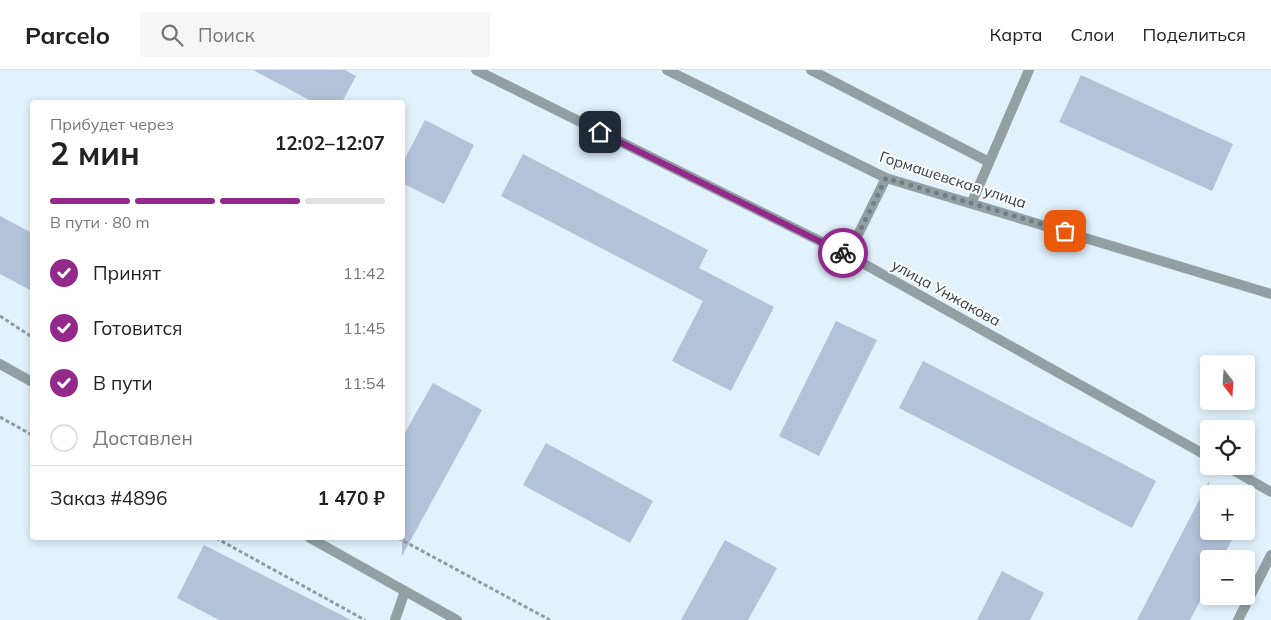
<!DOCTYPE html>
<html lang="ru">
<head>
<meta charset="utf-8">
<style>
	:root { --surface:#fff; --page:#f6f6f6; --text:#222; --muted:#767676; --line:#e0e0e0; --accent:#94298c }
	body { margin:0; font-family:Mulish,sans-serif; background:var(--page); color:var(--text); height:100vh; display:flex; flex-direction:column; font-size:19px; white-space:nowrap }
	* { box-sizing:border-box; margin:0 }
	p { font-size:16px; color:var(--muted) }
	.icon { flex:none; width:28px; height:28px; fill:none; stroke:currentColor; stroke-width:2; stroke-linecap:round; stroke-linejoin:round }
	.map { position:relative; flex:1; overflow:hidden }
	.details { position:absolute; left:30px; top:30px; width:375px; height:440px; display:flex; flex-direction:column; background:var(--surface); border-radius:5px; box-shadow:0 2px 8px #0003 }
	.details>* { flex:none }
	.needle { width:32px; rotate:163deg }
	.fabs { position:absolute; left:1200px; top:285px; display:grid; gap:10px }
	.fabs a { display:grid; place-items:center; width:55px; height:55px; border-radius:5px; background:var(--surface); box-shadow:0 2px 8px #0003; font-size:25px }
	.pin { position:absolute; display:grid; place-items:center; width:42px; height:42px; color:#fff; margin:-21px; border-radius:10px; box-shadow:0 2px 8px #0006 }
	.courier { position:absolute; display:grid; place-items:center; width:50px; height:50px; margin:-25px; border:4px solid #94298c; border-radius:50%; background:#fff; color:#222; box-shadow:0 1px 6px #0007 }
	.summary em { font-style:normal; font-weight:700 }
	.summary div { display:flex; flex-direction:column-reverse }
	.summary { display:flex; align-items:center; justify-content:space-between; height:85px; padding:0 20px }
	h1 { font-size:32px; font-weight:700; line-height:38px }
	.bar { display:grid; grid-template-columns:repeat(4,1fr); gap:8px 5px; align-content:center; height:60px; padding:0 20px }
	.bar i { height:6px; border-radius:4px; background:var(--line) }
	.bar .on { background:var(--accent) }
	.bar p { grid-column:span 4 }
	.line { display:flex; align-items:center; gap:12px; padding:0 20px; border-top:1px solid var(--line) }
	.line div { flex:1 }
	ol { padding:0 20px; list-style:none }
	li { display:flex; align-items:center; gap:15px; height:55px }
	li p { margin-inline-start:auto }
	li .icon { padding:5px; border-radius:50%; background:var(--accent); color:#fff; stroke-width:4 }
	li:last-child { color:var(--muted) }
	li i { width:28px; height:28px; border:2px solid var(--line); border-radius:50% }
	header { display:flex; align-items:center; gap:30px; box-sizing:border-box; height:70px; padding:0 25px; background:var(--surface); border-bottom:1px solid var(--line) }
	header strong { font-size:24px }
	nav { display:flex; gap:28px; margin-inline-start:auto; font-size:18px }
	.search { width:350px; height:45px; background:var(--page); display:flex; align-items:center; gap:12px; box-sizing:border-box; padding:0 18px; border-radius:5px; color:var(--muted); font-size:19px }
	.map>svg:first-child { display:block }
	.building { fill:#b1c2d9 }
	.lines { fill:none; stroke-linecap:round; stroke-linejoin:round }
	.path { stroke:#8e9ca5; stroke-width:3; stroke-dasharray:4 2.5; stroke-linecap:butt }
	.lane { stroke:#92a0a4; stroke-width:10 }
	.street { stroke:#92a0a4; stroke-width:10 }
	.done { stroke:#707d85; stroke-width:5; stroke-dasharray:0 9 }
	.route { stroke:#94298c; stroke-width:6 }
	.labels { text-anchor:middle; stroke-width:4; stroke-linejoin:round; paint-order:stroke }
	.street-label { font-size:15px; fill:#333e45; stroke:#fcfcfc }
</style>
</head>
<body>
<header>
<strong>Parcelo</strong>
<div class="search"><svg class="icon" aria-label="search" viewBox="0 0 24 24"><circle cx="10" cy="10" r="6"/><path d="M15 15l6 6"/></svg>Поиск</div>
<nav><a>Карта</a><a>Слои</a><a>Поделиться</a></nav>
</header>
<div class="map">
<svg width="1271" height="550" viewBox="0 0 1271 550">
	<rect width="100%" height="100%" fill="#e1f2fc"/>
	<path class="building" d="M253,0h92l11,6 -14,26h-29z
		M1081,5l152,69 -21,47 -153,-69z
		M425,50l49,25 -30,59 -42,-21v-19z
		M523,84l185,96 -9,18 75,39 -43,84 -59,-30 31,-60 -202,-105z
		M0,146l32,17v58l-32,-17z
		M836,251l41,19 -58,116 -40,-20z
		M923,291l233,120 -24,47 -233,-120z
		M433,313l49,27 -80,146v-118z
		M546,373l107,58 -23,42 -107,-58z
		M1209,411v50h27l-14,28h-13v25l-19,36h-53z
		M725,470l52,28 -29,52h-67z
		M204,475l147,75h-132l-42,-22z
		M1002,501l42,22 -14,27h-53z"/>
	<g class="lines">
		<path class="path" d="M0,246l32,21
			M0,347l32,18
			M216,468l149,82
			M398,468l152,82"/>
		<path class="lane" d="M811,0l178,92
			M395,550l10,-29"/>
		<path class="street" d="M476,0l372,185 361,202
			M667,0l219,108 385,116
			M972,132l57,-132
			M848,185l38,-77
			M0,294l32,18
			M1226,396l45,26
			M310,468l147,82
			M1238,550l33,-65"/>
	</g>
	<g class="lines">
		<path class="done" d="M843,183l5,2 38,-77 179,53"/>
		<path class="route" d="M600,62l243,121"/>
	</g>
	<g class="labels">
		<g class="street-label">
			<text transform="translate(953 110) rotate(18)" y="5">Гормашевская улица</text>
			<text transform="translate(946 223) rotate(29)" y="5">улица Унжакова</text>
		</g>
	</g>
</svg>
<div class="fabs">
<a><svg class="needle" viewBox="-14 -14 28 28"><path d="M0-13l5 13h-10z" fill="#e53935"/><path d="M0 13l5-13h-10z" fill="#767676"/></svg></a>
<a><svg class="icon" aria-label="locate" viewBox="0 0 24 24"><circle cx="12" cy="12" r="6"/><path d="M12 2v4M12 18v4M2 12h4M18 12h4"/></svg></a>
<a>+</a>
<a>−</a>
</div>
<div class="pin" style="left:1065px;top:161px;background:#ea580c"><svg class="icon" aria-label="bag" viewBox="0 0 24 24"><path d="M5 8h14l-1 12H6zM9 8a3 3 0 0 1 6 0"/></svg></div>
<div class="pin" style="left:600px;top:62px;background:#1f2937"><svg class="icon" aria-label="home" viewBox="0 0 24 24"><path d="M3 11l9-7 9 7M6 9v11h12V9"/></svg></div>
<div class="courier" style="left:843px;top:183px"><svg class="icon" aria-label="bike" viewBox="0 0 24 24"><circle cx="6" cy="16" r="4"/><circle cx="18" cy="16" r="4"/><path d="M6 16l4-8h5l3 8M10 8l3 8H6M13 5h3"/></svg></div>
<section class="details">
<div class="summary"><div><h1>2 мин</h1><p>Прибудет через</p></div><em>12:02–12:07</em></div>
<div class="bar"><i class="on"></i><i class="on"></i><i class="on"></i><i></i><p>В пути · 80 m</p></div>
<ol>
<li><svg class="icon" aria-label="check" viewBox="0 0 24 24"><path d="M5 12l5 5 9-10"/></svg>Принят<p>11:42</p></li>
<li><svg class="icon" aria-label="check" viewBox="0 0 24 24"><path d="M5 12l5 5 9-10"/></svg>Готовится<p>11:45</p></li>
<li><svg class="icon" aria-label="check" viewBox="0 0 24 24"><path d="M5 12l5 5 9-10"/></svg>В пути<p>11:54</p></li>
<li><i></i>Доставлен</li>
</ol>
<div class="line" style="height:65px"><div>Заказ #4896</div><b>1 470 ₽</b></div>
</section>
</div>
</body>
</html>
